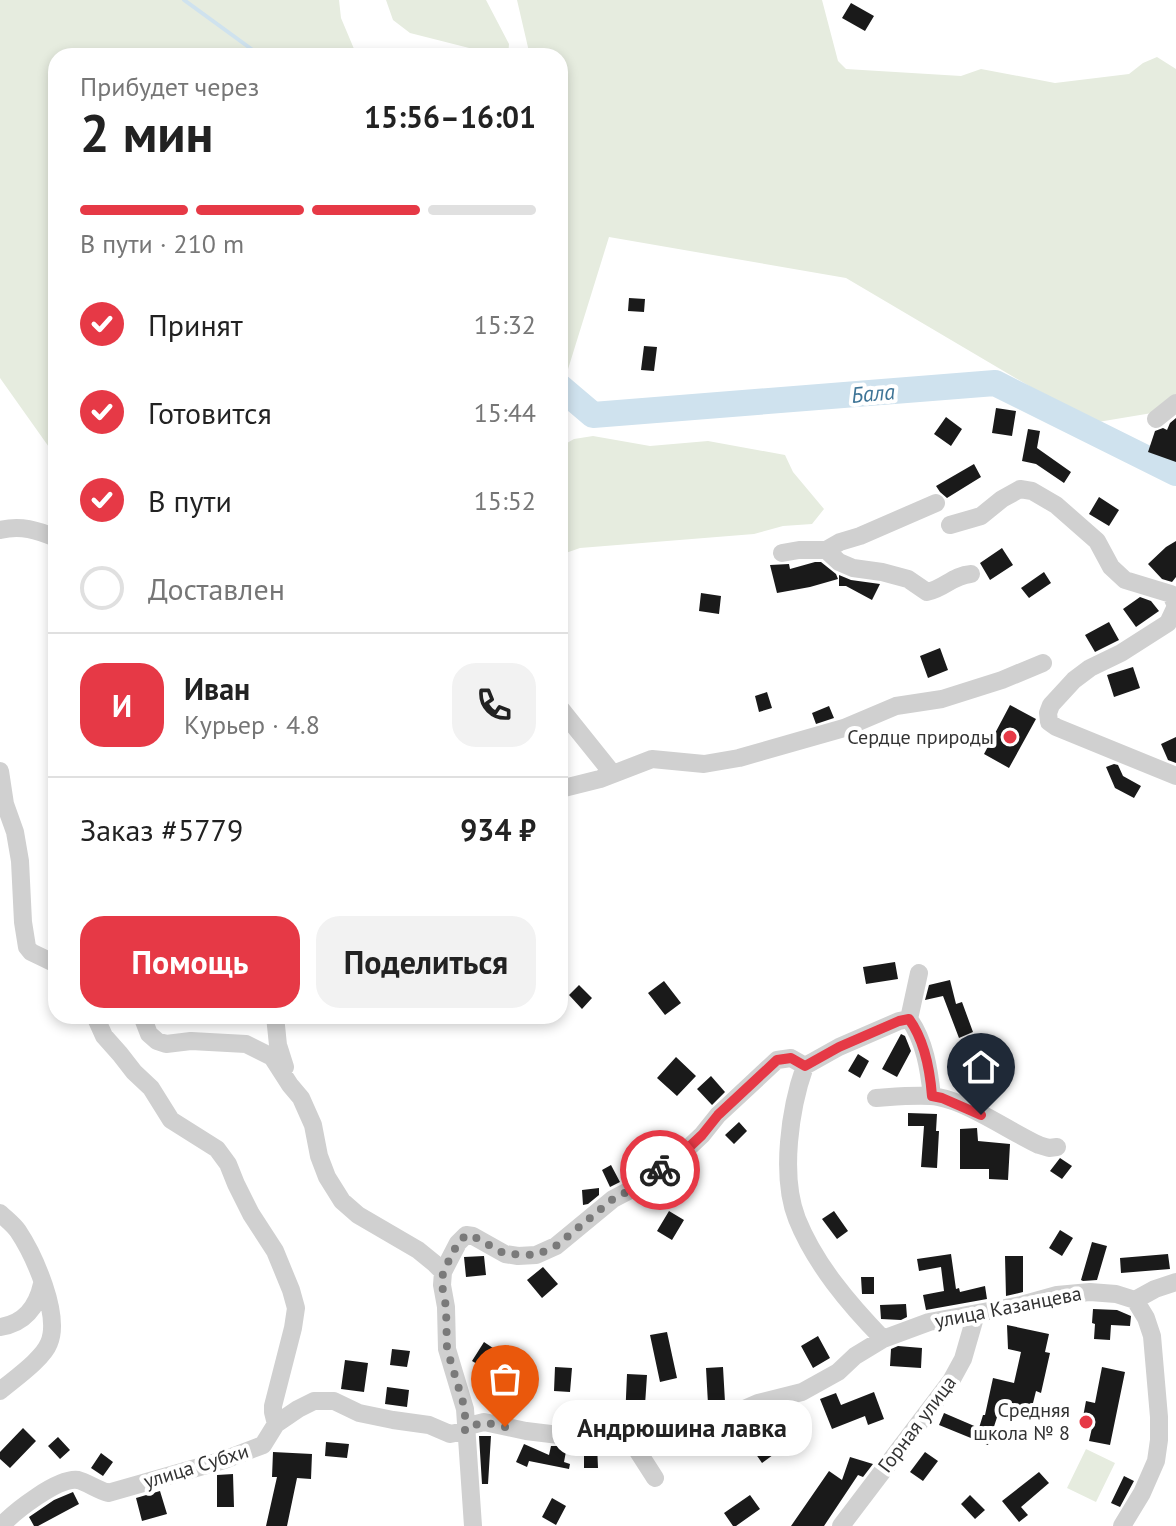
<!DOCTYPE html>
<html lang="ru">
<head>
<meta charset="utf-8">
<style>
	:root { --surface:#fff; --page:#f2f2f2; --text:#222; --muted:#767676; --line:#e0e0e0; --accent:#e63946 }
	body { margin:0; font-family:"PT Sans",sans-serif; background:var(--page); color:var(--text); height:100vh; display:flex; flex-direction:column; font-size:30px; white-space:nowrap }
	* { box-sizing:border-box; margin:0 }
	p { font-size:26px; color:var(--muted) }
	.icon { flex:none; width:44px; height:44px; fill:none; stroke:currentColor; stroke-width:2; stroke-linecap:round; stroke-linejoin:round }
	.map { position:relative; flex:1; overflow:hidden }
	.drawer { position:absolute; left:48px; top:48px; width:520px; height:976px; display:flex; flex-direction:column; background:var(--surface); border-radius:24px; box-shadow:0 4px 12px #0003 }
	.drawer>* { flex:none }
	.pin { position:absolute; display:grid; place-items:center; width:68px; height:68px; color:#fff; margin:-82px -34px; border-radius:50% 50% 50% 0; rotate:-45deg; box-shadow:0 0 8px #0007 }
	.pin .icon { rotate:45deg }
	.courier { position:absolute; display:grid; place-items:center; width:80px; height:80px; margin:-40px; border:6px solid #e63946; border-radius:50%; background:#fff; color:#222; box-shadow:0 2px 10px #0007 }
	.bubble { position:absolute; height:56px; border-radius:24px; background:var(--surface); box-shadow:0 4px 12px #0003; font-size:26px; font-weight:600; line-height:56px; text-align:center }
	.overview em { font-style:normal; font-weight:600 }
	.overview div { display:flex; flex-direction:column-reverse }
	.overview { display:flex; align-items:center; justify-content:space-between; height:136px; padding:0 32px }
	h1 { font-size:52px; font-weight:600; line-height:60px }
	.bar { display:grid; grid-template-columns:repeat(4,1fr); gap:12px 8px; align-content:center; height:96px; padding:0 32px }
	.bar i { height:10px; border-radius:6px; background:var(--line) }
	.bar .selected { background:var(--accent) }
	.bar p { grid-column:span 4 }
	.line { display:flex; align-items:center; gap:20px; padding:0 32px; border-top:2px solid var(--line) }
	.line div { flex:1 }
	.round { display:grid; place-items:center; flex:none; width:84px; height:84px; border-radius:24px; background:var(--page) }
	ol { padding:0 32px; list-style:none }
	li { display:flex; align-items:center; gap:24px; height:88px }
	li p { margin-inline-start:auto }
	li .icon { padding:8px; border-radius:50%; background:var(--accent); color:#fff; stroke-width:4 }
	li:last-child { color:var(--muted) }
	li i { width:44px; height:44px; border:4px solid var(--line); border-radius:50% }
	.button { display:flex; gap:16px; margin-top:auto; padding:16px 32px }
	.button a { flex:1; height:92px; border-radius:24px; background:var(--accent); color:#fff; font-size:32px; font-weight:600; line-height:92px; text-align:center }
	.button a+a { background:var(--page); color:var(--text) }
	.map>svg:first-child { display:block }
	.green { fill:#e6ecdf }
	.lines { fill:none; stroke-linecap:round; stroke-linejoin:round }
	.stream { stroke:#cfe2ee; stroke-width:4 }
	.river { stroke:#cfe2ee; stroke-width:26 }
	.building { fill:#1a1a1a }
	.minor { stroke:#d0d0d0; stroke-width:18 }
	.done { stroke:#7a7a7a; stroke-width:8; stroke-dasharray:0 14.4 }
	.route { stroke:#e63946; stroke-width:10 }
	.poi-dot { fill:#e63946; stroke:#fff; stroke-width:3 }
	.labels { text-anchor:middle; stroke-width:8; stroke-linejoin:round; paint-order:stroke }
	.poi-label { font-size:20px; fill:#333; stroke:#fff; text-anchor:end }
	.street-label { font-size:20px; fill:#333; stroke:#fff }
	.water-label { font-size:22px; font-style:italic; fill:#3f7597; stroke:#fff }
</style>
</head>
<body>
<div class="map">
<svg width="1176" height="1526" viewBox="0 0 1176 1526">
	<rect width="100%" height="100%" fill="#fff"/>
	<path class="green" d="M0,0h339l2,18 16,38h-301v401l-56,-79z
		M386,0h100l23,44 -1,12h-24l-3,-5 -71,-18 -17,-13z
		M517,0h305l16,61 8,8 115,7 20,-7 74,14 74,-9 14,-11 14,-6 19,12v340l-84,14 -246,-145 -237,-41 -49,158v-339h-30z
		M593,436l57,10 58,-5 77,14 8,17 31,37 -12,15 -29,2 -29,8 -174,14 -20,7v-108l14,-8z
		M1086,1449l29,14 -19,39 -29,-14z"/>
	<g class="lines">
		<path class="stream" d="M184,0l77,56"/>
		<path class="river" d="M560,387l33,28 402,-32 181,90"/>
	</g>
	<path class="building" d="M851,3l23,13 -9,15 -23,-13z
		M629,298l16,1 -1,13 -16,-1z
		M644,346l13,1 -3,24 -13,-1z
		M996,408l20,3 -4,25 -20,-3z
		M946,417l16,12 -11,17 -17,-12z
		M1176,418v44l-28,-10 7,-21 8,-3 4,2 3,-7z
		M1028,429l12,2 -3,17 34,24 -7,11 -28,-19 -14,-3z
		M974,464l7,13 -34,21 -7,-6 -4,-6z
		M1099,497l20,13 -10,16 -20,-12z
		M1176,541v36l-4,5 -10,-3 -14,-15 18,-17z
		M1002,548l11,17 -23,15 -10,-17z
		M815,562h6l15,12 2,5 -28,8 -33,6 -7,-28 19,-1 1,5z
		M1044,572l7,11 -22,15 -8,-10z
		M839,575l12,5 29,4 -8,16 -26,-14h-7z
		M701,593l20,3 -2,18 -20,-3z
		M1140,597l11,4 8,10 -23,16 -13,-18z
		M1109,622l10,18 -24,12 -10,-17z
		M940,648l8,22 -20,8 -8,-22z
		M1133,667l7,21 -26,9 -7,-22z
		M767,692l5,16 -13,4 -4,-16z
		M1010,705l26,14 -27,49 -25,-14z
		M829,706l5,12 -18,6 -4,-11z
		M1176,737v26l-8,-3 -7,-16z
		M1114,764l4,1 5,11 18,10 -7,12 -19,-10 -9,-21z
		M895,962l3,17 -32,5 -3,-17z
		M950,980l6,24 6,-2 11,30 -14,6 -16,-42 -18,4 4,-15z
		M664,981l17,22 -16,12 -17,-22z
		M579,985l13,13 -10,11 -13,-14z
		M901,1034l4,2 6,15 -14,26 -15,-8z
		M858,1054l11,7 -9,17 -12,-7z
		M676,1057l20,19 -19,20 -20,-18z
		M711,1076l14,16 -13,13 -15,-16z
		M908,1113l29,1 -1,17h3l-2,37 -16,-1 3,-41h-16z
		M739,1122l8,9 -13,13 -9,-9z
		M977,1128l1,13 32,3 -2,36 -19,-1v-10h-29v-40z
		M1060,1158l12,8 -10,13 -12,-8z
		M611,1165l9,17 -10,5 -8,-17z
		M599,1188v7l-11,9 -5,1 -1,-15z
		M669,1211l15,9 -12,20 -15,-9z
		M834,1211l14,20 -11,8 -15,-20z
		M1060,1230l13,8 -11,18 -13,-8z
		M1092,1242l15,4 -10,34 -14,1 -2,-1z
		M951,1254l5,35 3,-1 1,4 25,-6 2,13 -61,11 -3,-15 21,-4 -3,-24 -22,4 -2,-12z
		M1168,1254l2,15 -49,4 -1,-15z
		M484,1256l2,19 -20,2 -2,-20z
		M1005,1256h18v36l-17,4z
		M543,1267l15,17 -16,14 -15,-18z
		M861,1277h13v17h-12z
		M906,1304l1,13 -6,3 -20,-1 -1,-14z
		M1093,1309l24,1 14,6 -1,10 -19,-1 -1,15 -16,-1 1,-15 -3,-1z
		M1007,1325l42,9 -4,18 5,1 -9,40 -5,-2 -5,20 -30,-6 -13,40 -49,-20 5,-12 35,15 4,-13h2l8,-37 21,5 7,-31 -13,-3z
		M667,1332l10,46 -17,4 -10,-47z
		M818,1336l12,22 -17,10 -12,-22z
		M484,1342l18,12 -11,18 -19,-11z
		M898,1346l24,2 -1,20 -31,-2 1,-17z
		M392,1349l18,2 -3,16 -17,-2z
		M345,1360l23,3 -4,29 -23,-3z
		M555,1367l17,1 -2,24 -16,-1z
		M723,1367l2,35 -17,2 -2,-36z
		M1102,1367l23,5 -15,73 -21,-4 5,-22 -11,-2 3,-16 9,2z
		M627,1374l20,1 -3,45 -2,1 -17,-1z
		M387,1387l22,3 -2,17 -22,-3z
		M874,1392l10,27 -16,6 -3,-9 -33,13 -12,-30 16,-6 5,12z
		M754,1418l23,34 -15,11 -24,-35z
		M23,1428l13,13 -26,27 -10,-9v-7z
		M479,1436h12l-3,48h-6z
		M58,1437l12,13 -10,9 -12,-13z
		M326,1442l23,2 -2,14 -22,-2z
		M524,1444l25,11 2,-9h16l-3,16 6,2 -1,5 -40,-8 -2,6 -11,-5z
		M597,1444l1,24h-14v-23z
		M273,1452l39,2 -1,25 -14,-1 -10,48h-21l11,-49h-5z
		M925,1452l13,9 -15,20 -13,-9z
		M101,1453l12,9 -10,14 -12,-8z
		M850,1457l23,7 -10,13 -5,-2 -34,51h-33l38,-55 13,9z
		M1039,1472l10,11 -28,24 7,8 -9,7 -17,-21z
		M233,1474l1,33h-17v-32z
		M1124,1476l10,5 -14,26 -9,-4z
		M160,1491l7,23 -25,7 -6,-23z
		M73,1492l6,12 -41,22h-4l-5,-9 25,-17z
		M750,1495l10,14 -24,17h-3l-9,-13z
		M970,1495l15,15 -10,9 -14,-15z
		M552,1498l14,8 -10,19 -14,-8z"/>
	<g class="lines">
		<path class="minor" d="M1156,419l20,-16
			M950,525l31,-9 21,-17 18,-10 12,2 24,14 41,36 14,26 14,13 46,14 5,12 -8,17 -47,30 -31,15 -16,12 -23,25 -3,8 1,9 7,5 120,49
			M0,530c21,-5 37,0 56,8
			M826,550l14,-8 20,-6 76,-33
			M782,553l17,-3h27l13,12 14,6 29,4 26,7 19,13c17,-3 26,-17 44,-18
			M560,708l53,66
			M0,771l5,33 10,28 5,29 3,61 4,25 4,5 25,12
			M560,789l40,-10 52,-20 52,5 35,-6 105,-30 52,-22 46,-7 60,-19 41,-17
			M919,973l-10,46c16,22 20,51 23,77
			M95,1016l9,20 16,18 14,18 17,16 20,32 46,29 11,15 8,20 15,30 24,37 16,39 5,18 -3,20 -20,78v6l3,12
			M142,1016l7,18 8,7 9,3 25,-3 55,3 26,13 18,28 11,13 12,27 6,31 8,21 15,24 16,14 60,35 16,13 9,9
			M275,1016l3,29 7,22
			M805,1066c-15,42 -25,110 -8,153 18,45 52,85 86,120
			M805,1066l34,-19 60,-26 10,-2
			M876,1098c17,-1 47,-4 62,-1 32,6 71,34 101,48l10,3 8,-1
			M0,1213c6,6 13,11 18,18 16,24 43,84 31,112 -6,16 -35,36 -49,48
			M1135,1300l20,-11 21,-7
			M0,1327c24,-3 37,-20 42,-43
			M630,1439l25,39
			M1,1526c13,-14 57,-49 77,-46 8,2 20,10 30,13l116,-33 39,-15 13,-21 22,-15 16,-8h20l25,12 34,7 36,5 21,9 15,-3 7,-6 12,-3 42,9 33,4 53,-4 18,8 7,-2 29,-16 69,-8 23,-10 44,-11 36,-20 17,-16 28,-17 46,-17 92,-17 36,-10 33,-3 26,2 19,6 11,18 6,18 7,81v23l-3,21 -14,32 -20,33
			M473,1526l-8,-117 -18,-60 -1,-42 -4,-22 1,-13 15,-29 8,-8 7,1 32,18 13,2 18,-1 20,-9 57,-47 23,-12 49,-36 17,-16 16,-20 59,-55 14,-2 14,8
			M841,1526l110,-145 12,-22 13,-45"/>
	</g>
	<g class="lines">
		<path class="done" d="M505,1427c-16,-4 -27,-7 -40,4v-22l-18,-60 -1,-42 -4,-22 1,-13 15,-29 8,-8 7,1 32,18 31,1 20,-9 57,-47 23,-12 24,-17"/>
		<path class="route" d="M660,1170l25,-19 17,-16 16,-20 59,-55 14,-2 14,8 34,-19 60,-26 10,-2c16,22 21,51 23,77l10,2 39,17"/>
	</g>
	<g class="poi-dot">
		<circle cx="1010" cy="737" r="8"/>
		<circle cx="1086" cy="1422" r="8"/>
	</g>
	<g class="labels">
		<g class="poi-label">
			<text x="994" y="744">Сердце природы</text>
			<text x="1070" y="1417">Средняя<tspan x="1070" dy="23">школа № 8</tspan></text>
		</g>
		<g class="street-label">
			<text transform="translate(1008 1307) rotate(-11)" y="7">улица Казанцева</text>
			<text transform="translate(917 1424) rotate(-53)" y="7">Горная улица</text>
			<text transform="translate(196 1466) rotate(-17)" y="7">улица Субхи</text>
		</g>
		<g class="water-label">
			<text transform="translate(873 393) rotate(-5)" y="8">Бала</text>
		</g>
	</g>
</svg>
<div class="pin" style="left:505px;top:1427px;background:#ea580c"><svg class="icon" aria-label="bag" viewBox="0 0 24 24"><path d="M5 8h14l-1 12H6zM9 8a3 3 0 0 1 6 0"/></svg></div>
<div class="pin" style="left:981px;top:1115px;background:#1f2937"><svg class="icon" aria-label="home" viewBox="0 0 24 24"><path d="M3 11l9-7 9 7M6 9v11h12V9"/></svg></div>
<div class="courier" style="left:660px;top:1170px"><svg class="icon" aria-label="bike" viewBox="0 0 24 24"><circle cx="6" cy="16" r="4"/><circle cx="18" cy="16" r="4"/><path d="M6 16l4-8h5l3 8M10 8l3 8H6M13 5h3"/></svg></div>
<div class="bubble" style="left:552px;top:1400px;width:260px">Андрюшина лавка</div>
<section class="drawer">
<div class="overview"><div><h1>2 мин</h1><p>Прибудет через</p></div><em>15:56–16:01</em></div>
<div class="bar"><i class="selected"></i><i class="selected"></i><i class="selected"></i><i></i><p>В пути · 210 m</p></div>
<ol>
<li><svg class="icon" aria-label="check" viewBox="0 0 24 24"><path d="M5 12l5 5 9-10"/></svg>Принят<p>15:32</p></li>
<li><svg class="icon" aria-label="check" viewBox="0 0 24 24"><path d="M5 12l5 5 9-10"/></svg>Готовится<p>15:44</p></li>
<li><svg class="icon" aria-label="check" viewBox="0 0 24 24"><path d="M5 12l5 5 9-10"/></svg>В пути<p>15:52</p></li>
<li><i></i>Доставлен</li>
</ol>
<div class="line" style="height:144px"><b class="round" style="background:var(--accent);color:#fff">И</b><div><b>Иван</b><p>Курьер · 4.8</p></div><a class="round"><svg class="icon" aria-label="phone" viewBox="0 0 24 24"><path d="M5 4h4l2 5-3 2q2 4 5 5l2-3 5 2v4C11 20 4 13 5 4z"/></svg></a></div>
<div class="line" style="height:104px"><div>Заказ #5779</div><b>934 ₽</b></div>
<div class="button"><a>Помощь</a><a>Поделиться</a></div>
</section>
</div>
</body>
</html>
